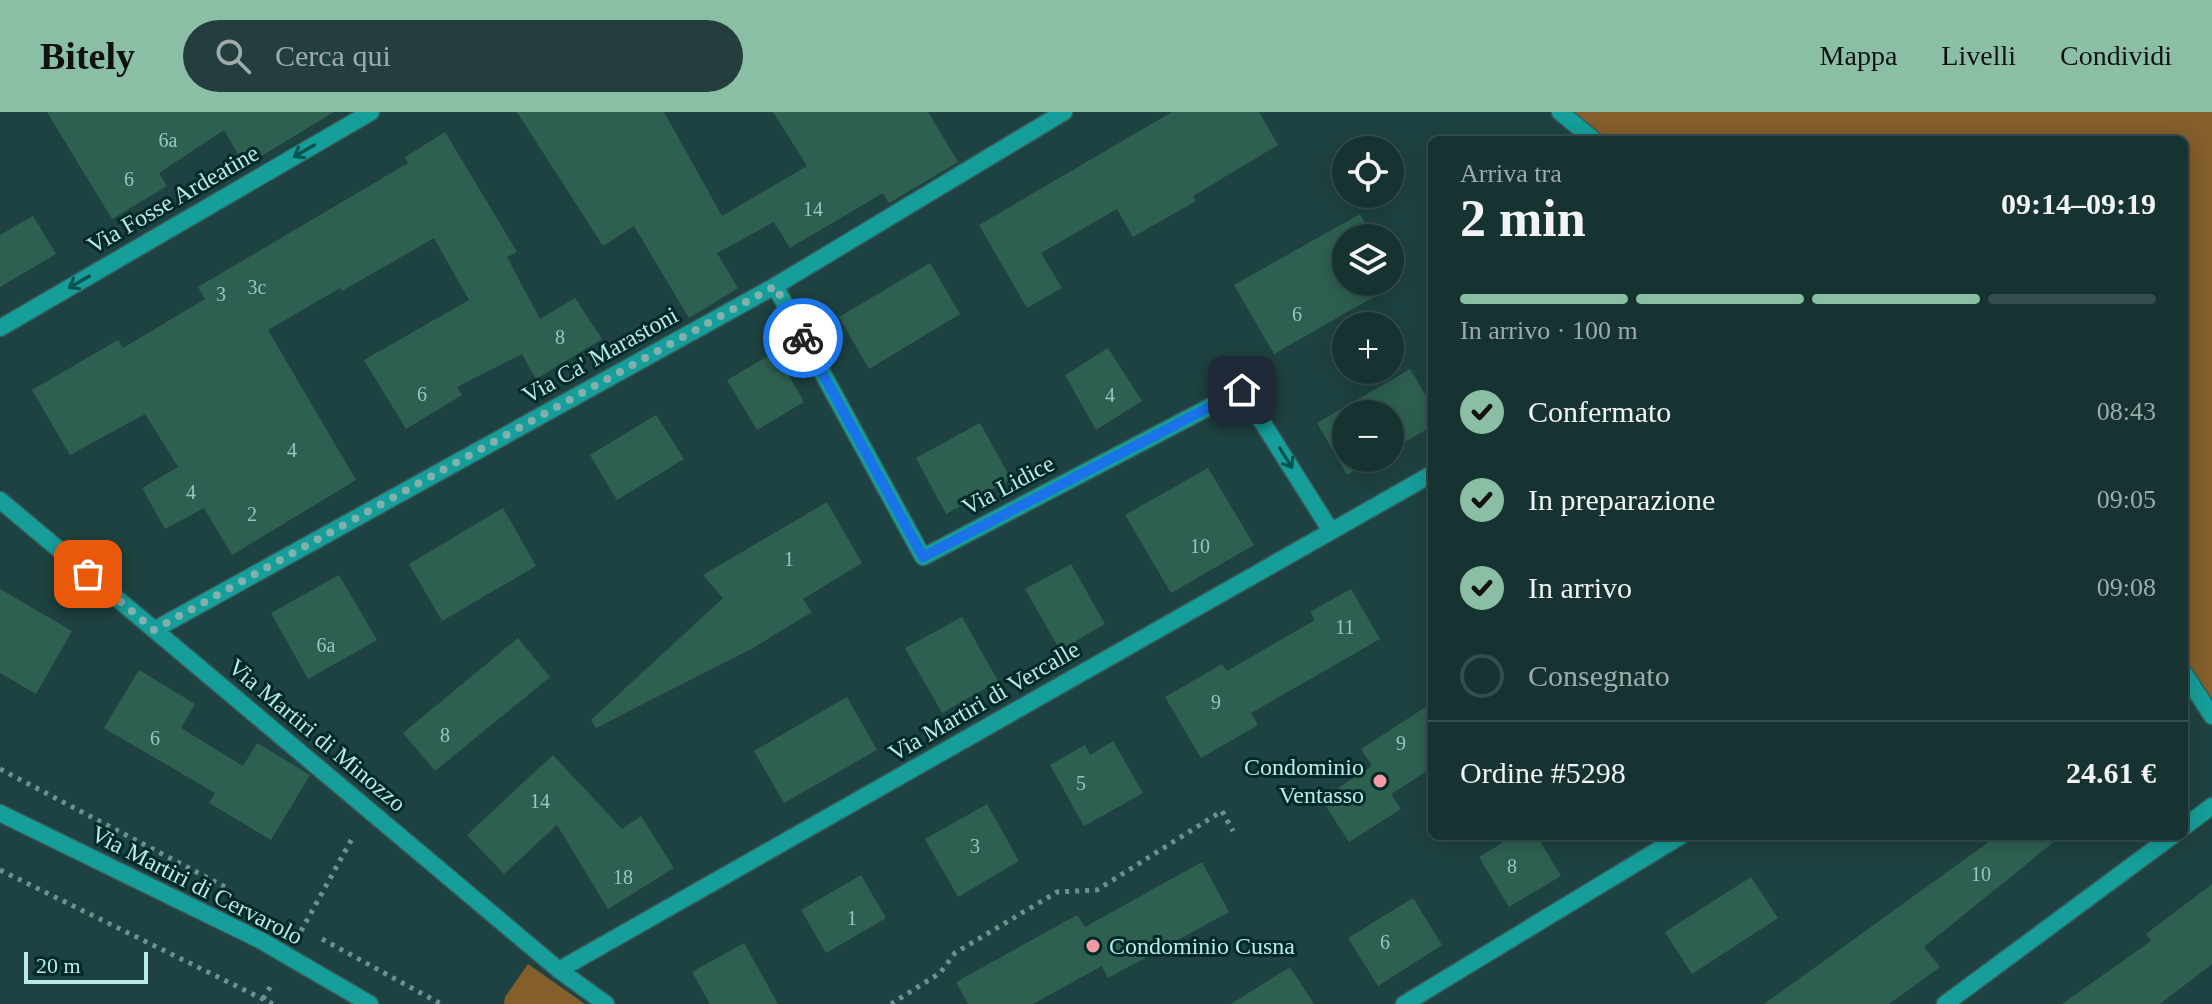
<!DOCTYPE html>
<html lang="it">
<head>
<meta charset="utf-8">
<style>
	:root { --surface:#163231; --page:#233e3d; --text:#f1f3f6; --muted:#9eaaab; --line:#354d4d; --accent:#8abfa5 }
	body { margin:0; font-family:"Times New Roman",serif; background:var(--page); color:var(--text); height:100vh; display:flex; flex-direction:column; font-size:30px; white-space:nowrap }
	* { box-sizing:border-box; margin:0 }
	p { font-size:26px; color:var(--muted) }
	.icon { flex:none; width:44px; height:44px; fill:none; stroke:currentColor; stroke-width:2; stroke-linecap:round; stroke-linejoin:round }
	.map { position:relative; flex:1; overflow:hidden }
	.panel { position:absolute; left:1428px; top:24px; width:760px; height:704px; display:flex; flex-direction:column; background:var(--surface); border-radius:12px; box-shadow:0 4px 20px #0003,0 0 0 2px var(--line) }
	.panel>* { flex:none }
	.controls { position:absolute; left:1332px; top:24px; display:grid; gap:16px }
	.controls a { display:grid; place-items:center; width:72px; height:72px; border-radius:50%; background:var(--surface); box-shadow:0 4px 20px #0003,0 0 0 2px var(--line); font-size:40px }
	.scale { position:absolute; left:24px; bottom:20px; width:124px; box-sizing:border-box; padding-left:8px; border:4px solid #b7ebe7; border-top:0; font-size:22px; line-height:28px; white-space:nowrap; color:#b7ebe7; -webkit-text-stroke:6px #012927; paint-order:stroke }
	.pin { position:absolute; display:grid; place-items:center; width:68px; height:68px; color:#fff; margin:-34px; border-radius:16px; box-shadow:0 4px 12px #0006 }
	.courier { position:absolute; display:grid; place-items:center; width:80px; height:80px; margin:-40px; border:6px solid #1a73e8; border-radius:50%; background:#fff; color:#222; box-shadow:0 2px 10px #0007 }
	.summary em { font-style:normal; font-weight:700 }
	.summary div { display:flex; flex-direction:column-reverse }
	.summary { display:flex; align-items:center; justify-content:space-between; height:136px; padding:0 32px }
	h1 { font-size:52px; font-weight:700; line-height:60px }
	.bar { display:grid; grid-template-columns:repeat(4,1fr); gap:12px 8px; align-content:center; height:96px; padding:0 32px }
	.bar i { height:10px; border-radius:6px; background:var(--line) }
	.bar .selected { background:var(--accent) }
	.bar p { grid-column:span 4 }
	.line { display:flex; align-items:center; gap:20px; padding:0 32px; border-top:2px solid var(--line) }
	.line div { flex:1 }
	ol { padding:0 32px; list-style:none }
	li { display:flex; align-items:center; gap:24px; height:88px }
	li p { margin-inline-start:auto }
	li .icon { padding:8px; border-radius:50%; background:var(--accent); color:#111; stroke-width:4 }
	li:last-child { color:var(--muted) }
	li i { width:44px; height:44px; border:4px solid var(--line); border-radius:50% }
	header { display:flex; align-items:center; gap:48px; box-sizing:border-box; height:112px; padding:0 40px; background:var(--accent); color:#111 }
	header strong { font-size:38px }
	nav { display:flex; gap:44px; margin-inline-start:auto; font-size:28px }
	.search { width:560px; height:72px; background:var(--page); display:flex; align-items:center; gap:20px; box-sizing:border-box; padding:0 28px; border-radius:44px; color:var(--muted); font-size:30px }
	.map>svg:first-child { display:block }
	.green { fill:#845e2b }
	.building { fill:#2e6051 }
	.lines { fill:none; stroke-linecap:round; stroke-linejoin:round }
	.minor-casing { stroke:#345f5d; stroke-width:19 }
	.tertiary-casing { stroke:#345f5d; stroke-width:19 }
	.path { stroke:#679390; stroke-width:5; stroke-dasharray:4 6; stroke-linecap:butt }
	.minor { stroke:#159e9a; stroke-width:16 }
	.tertiary { stroke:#159e9a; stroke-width:16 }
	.oneway { stroke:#08524f }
	.done { stroke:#81b0ad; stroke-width:8; stroke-dasharray:0 14.4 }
	.route { stroke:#1a73e8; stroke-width:10 }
	.poi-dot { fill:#f49aa5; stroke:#012927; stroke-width:3 }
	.labels { text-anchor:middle; stroke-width:6; stroke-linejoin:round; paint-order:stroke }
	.number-label { font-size:20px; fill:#95c8c2 }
	.street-label { font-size:24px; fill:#b7ebe7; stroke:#012927 }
	.poi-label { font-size:24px; fill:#b7ebe7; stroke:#012927; text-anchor:end }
</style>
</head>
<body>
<header>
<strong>Bitely</strong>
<div class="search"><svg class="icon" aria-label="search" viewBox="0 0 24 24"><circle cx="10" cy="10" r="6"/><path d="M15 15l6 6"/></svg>Cerca qui</div>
<nav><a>Mappa</a><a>Livelli</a><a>Condividi</a></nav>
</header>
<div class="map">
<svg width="2212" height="892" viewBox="0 0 2212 892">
	<rect width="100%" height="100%" fill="#1e4241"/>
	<path class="green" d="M1560,0h652v604l-28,-43v-533h-590z
		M528,852l57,40h-81l1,-7z"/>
	<path class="building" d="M47,0h287l-89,54 -21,-36 -65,43 8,13 -55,33z
		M517,0h147l58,104 85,-50 -34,-54h155l30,50 -69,41 -6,-10 -93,55 -16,-26 -57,31 21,35 -49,30 -55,-92 -31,20z
		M1172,0h87l19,33 -85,51 3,5 -63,36 -16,-28 -76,44 21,35 -35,20 -48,-83z
		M445,20l72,120 -10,5 33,62 35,-21 27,41 -66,40 -14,-25 -65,33 5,8 -56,34 -42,-69 105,-60 -35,-62 -92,53 -2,-3 -72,42 88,150 -124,75 -28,-47 -39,21 -23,-41 36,-21 -33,-53 -75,41 -38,-65 86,-50 5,8 82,-49 -7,-12 210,-124 -3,-6z
		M1360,102l14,24h-28v44h44v-17l10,17 -126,72 -40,-69z
		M33,104l23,38 -56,33v-52z
		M930,151l30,51 -91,55 -30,-52z
		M1108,236l34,53 -46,29 -31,-55z
		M775,240l29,50 -47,28 -30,-50z
		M1410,257l22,37v20l-42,25v-37h-44v44h31l-30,17 -30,-52z
		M656,303l28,44 -67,41 -27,-45z
		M980,311l31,56 -65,35 -30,-56z
		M1208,356l46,77 -83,48 -46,-78z
		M827,390l35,61 -59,36 9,13 -59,36 -157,80 -5,-8 132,-122 -20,-23z
		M503,396l33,58 -94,55 -33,-57z
		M1071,452l34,60 -45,26 -35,-61z
		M339,463l38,65 -69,39 -37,-66z
		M0,477l72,42 -36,63 -36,-21z
		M1351,477l29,50 -129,74 7,12 -57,33 -36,-61 57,-33 5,7 88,-51 -5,-8z
		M962,505l36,64 -56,32 -37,-65z
		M518,526l32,39 -115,94 -32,-38z
		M139,558l56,34 -14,24 62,38 14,-23 53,32 -39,65 -62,-37 6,-10 -111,-65z
		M847,585l30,53 -93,53 -30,-52z
		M1432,591v65l-41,26 10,15 -52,33 -28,-43 51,-33 -11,-17z
		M1113,629l30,52 -59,33 -34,-61 35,-20 5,10z
		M553,643l69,74 19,-13 33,52 -66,41 -51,-84 -53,49 -37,-39z
		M987,692l32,57 -61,36 -33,-58z
		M1514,724h23l24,40 -52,31 -30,-50z
		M1997,724h64l-137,111 16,20 -51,37h-125z
		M1202,750l27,50 -121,66 -6,-12 -69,38h-65l-12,-22 121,-67 8,12z
		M861,763l25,43 -60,35 -25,-43z
		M1751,765l27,41 -86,56 -27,-42z
		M2212,772v80l-52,40h-98l89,-63 -5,-7z
		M1413,786l29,47 -64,41 -30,-48z
		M744,831l34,61h-68l-18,-32z
		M1290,855l24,37h-83z"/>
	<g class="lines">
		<defs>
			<path id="minor" d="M1560,0l34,28
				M775,174l148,271 319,-167 89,141
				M0,216l371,-216
				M0,388l559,470 47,34
				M154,518l621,-344 289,-174
				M2184,561l28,43
				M2184,715l28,-21
				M559,858l873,-496
				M1404,892l277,-168
				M1945,892l227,-168"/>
			<path id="tertiary" d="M0,701l260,127 110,64"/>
		</defs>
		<use href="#minor" class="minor-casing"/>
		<use href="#tertiary" class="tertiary-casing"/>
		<path class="path" d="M0,657l229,120
			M0,758l273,134
			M301,819l53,-96
			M322,827l119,65
			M263,887l10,-17
			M891,892l49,-31 15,-20 102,-61 40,-2 125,-79 11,20"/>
		<use href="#minor" class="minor"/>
		<use href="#tertiary" class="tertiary"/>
	</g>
	<defs><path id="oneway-shaft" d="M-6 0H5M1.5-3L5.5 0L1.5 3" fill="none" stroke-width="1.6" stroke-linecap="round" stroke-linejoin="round" transform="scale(2)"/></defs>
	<g class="oneway">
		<use href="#oneway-shaft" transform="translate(304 39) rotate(150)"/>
		<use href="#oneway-shaft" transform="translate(79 170) rotate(150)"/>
		<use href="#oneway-shaft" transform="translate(1286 346) rotate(58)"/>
	</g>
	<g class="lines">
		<path class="done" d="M88,462l66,56 621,-344 28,52"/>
		<path class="route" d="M803,226l120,219 319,-167"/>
	</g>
	<g class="poi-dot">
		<circle cx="1380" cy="669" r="8"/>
		<circle cx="1093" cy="834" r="8"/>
	</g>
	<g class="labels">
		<g class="number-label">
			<text x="168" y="35">6a</text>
			<text x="129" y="74">6</text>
			<text x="813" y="104">14</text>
			<text x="257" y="182">3c</text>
			<text x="221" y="189">3</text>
			<text x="1297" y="209">6</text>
			<text x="560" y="232">8</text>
			<text x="422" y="289">6</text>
			<text x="1110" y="290">4</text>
			<text x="292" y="345">4</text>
			<text x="191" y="387">4</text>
			<text x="252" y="409">2</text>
			<text x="1200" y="441">10</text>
			<text x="789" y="454">1</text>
			<text x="1345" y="522">11</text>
			<text x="326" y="540">6a</text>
			<text x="1216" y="597">9</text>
			<text x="445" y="630">8</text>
			<text x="155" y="633">6</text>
			<text x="1401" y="638">9</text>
			<text x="1081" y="678">5</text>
			<text x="540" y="696">14</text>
			<text x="975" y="741">3</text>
			<text x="1512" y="761">8</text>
			<text x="1981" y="769">10</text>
			<text x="623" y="772">18</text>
			<text x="852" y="813">1</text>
			<text x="1385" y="837">6</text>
		</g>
		<g class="street-label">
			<text transform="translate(173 87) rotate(-30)" y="8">Via Fosse Ardeatine</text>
			<text transform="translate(600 243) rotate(-29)" y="8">Via Ca' Marastoni</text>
			<text transform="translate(1008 373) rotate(-28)" y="8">Via Lidice</text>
			<text transform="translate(984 589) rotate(-30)" y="8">Via Martiri di Vercalle</text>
			<text transform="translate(317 623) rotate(40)" y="8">Via Martiri di Minozzo</text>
			<text transform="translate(197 773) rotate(27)" y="8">Via Martiri di Cervarolo</text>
		</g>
		<g class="poi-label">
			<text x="1364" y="663">Condominio<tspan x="1364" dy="28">Ventasso</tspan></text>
			<text x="1109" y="842" text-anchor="start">Condominio Cusna</text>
		</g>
	</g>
</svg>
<div class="controls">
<a><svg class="icon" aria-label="locate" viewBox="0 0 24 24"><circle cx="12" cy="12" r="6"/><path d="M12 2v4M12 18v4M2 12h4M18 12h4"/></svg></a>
<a><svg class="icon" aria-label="layers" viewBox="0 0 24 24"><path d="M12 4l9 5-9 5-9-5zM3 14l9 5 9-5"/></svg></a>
<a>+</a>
<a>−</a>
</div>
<div class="scale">20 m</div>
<div class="pin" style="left:88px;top:462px;background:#ea580c"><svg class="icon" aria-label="bag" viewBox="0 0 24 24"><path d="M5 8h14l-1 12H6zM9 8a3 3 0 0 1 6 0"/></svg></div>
<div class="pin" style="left:1242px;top:278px;background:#1f2937"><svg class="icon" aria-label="home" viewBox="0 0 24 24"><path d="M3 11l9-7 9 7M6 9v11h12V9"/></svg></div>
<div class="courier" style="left:803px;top:226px"><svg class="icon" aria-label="bike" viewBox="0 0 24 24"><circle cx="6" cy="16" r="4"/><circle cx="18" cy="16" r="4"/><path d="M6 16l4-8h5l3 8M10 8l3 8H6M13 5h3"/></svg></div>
<section class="panel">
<div class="summary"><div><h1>2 min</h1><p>Arriva tra</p></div><em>09:14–09:19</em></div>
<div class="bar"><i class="selected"></i><i class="selected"></i><i class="selected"></i><i></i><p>In arrivo · 100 m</p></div>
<ol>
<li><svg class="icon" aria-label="check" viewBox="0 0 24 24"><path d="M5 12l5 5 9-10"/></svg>Confermato<p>08:43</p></li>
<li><svg class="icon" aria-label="check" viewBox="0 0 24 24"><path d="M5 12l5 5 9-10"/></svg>In preparazione<p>09:05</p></li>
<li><svg class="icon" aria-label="check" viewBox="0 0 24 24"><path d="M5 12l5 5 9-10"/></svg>In arrivo<p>09:08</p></li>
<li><i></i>Consegnato</li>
</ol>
<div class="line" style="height:104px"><div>Ordine #5298</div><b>24.61 €</b></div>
</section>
</div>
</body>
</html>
